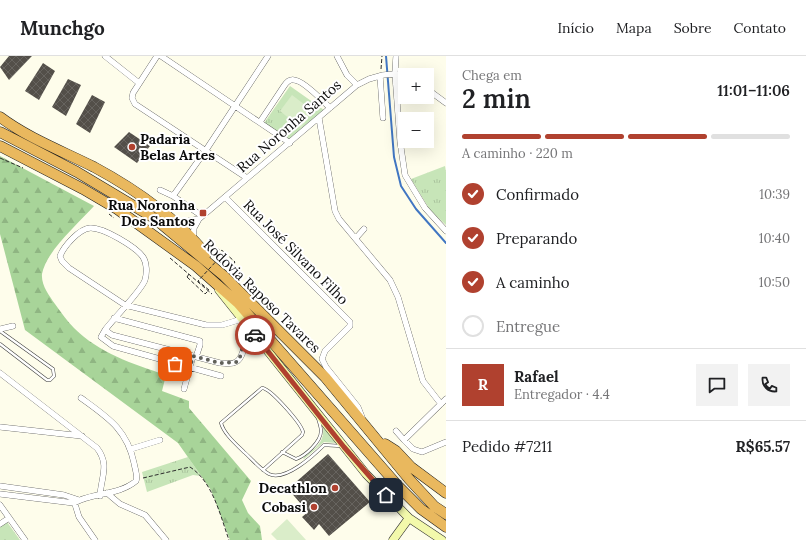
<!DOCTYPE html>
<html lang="pt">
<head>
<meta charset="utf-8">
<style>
	:root { --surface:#fff; --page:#f2f2f2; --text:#202124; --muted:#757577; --line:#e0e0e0; --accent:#b0412f }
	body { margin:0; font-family:Lora,serif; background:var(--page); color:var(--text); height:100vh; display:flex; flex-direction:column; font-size:15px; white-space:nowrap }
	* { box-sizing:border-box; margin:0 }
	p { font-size:13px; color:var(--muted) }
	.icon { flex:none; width:22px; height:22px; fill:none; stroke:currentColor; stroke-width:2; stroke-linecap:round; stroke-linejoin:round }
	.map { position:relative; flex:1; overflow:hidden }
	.drawer { display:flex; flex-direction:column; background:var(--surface); width:360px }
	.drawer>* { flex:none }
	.controls { position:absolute; left:398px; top:12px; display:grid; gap:8px }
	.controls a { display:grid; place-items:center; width:36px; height:36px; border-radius:0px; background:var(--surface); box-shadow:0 4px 16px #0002; font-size:20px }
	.pin { position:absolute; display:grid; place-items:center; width:34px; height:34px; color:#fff; margin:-17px; border-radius:8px; box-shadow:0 2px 6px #0006 }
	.courier { position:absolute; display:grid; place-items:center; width:40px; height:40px; margin:-20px; border:3px solid #b0412f; border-radius:50%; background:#fff; color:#222; box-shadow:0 1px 5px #0007 }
	.summary em { font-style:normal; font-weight:600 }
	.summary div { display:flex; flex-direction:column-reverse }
	.summary { display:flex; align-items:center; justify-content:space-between; height:68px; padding:0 16px }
	h1 { font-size:26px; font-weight:600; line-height:30px }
	.bar { display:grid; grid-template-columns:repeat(4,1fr); gap:6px 4px; align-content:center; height:48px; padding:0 16px }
	.bar i { height:5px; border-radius:3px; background:var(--line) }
	.bar .on { background:var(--accent) }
	.bar p { grid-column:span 4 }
	.line { display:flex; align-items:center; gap:10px; padding:0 16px; border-top:1px solid var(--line) }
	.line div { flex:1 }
	.round { display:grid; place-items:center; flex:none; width:42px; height:42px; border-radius:0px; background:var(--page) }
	ol { padding:0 16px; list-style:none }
	li { display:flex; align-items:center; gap:12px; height:44px }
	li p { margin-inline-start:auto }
	li .icon { padding:4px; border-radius:50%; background:var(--accent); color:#fff; stroke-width:4 }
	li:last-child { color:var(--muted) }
	li i { width:22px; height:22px; border:2px solid var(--line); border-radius:50% }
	header { display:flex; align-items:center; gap:24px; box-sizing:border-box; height:56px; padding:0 20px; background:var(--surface); border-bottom:1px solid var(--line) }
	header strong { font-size:19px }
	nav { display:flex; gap:22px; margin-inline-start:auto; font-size:14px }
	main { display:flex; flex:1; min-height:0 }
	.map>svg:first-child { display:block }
	.grass { fill:url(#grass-tufts) }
	.forest { fill:url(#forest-firs) }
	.garden { fill:#c7e5b8 }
	.pitch { fill:#daedc9 }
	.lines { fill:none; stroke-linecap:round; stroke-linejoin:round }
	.stream { stroke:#4176c2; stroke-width:2 }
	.building { fill:url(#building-cross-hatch) }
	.service-casing { stroke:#3e3e3e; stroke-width:3.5 }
	.minor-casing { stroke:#3e3e3e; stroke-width:6 }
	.secondary-casing { stroke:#2d2d2d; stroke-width:9 }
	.motorway-casing { stroke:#1c1c1c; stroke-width:11 }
	.path { stroke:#2d2d2d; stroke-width:1; stroke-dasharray:4 2; stroke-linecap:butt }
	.service { stroke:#fff; stroke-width:2.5 }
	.minor { stroke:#fff; stroke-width:5.5 }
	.secondary { stroke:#f3f9ab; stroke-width:8 }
	.motorway { stroke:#e9b85e; stroke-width:10 }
	.path-bridge { stroke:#2d2d2d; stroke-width:1; stroke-dasharray:4 2; stroke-linecap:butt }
	.done { stroke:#606059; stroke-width:4; stroke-dasharray:0 7.2 }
	.route { stroke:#b0412f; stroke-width:5 }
	.poi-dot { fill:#b0412f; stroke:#fff; stroke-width:1.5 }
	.labels { text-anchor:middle; stroke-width:4; stroke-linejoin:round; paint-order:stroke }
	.street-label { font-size:14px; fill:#0b0b0b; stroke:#fff }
	.poi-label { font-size:14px; font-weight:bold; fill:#0b0b0b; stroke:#fff; text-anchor:end }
</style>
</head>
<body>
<header>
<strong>Munchgo</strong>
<nav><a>Início</a><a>Mapa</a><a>Sobre</a><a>Contato</a></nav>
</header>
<main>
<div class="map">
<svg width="446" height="484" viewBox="0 0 446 484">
	<defs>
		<pattern id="grass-tufts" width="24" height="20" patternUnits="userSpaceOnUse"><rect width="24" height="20" fill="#c7e5b8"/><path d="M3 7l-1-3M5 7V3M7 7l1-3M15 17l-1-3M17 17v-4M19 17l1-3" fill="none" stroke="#aac39d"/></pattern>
		<pattern id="forest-firs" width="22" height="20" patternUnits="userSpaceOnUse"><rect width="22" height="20" fill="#a8d499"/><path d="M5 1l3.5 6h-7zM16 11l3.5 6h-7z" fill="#8fb582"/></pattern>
		<pattern id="building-cross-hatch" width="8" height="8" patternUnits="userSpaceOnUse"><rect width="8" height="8" fill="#534f49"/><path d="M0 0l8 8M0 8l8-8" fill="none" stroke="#67645f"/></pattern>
	</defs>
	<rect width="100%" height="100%" fill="#fefdeb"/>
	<path class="grass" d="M290,30l34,24 -34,30 -26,-17z
		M445,110l1,6v53l-16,-15 -19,-31z
		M188,401l13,19 -8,-1 -46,17 -5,-20z
		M7,466l13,18h-20v-13z"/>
	<path class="forest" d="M0,100l94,50c-15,17 -48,45 -52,68 -1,11 7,21 13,30 6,8 12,17 19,24 25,25 59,36 92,47l-4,16 27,10v7l62,73 -9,19 6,13 12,13 2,14h-32l-19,-50 -33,-47 -153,-113 -25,-96z"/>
	<path class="garden" d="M323,371l13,16 -12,-1 -20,17 -1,-1c11,-9 22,-15 20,-31z"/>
	<path class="pitch" d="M292,39l21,16 -12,17 -21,-17z
		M287,463l19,21h-29l-6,-6z"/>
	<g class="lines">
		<path class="stream" d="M386,0l8,101 7,29 15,23 30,34"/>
	</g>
	<path class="building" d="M9,0h23l-23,24 -9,-13z
		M43,7l12,8 -16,29 -14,-9z
		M68,23l13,6 -15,31 -14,-9z
		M92,39l13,7 -15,31 -14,-9z
		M129,76l21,14 -13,17 -23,-16z
		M328,398l42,48 -41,34 -10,-12 -5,6 -12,-13 6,-5 -20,-23z"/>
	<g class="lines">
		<defs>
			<path id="service" d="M0,275l53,38 1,7 -4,4h-3l-47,-36
				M282,396l14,7c9,-3 25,-17 25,-28 0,-4 -2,-9 -3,-13
				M263,414l39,-35 1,-3c-2,-9 -33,-44 -41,-44l-41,35c3,11 15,21 23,29 8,7 16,17 25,22 16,8 45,-19 55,-29l17,1"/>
			<path id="minor" d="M105,0l34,27
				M157,0l-24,37 -1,5 3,6 112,74
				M161,0l129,87
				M337,0l10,19 10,10
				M396,0l-1,18 5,67 5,34 20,33 21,23
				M380,20l3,42
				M427,33l19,14
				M319,62l16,93 4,8 51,61 8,17 25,84 18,23
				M260,66l24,-36c2,-3 5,-7 10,-6 9,0 29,21 36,28
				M160,134l13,6 29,20
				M173,140l33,-46 62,-94
				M226,142l124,124v4l-25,25 -3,8 4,8 32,40 4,10
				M177,167l22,-4
				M356,182l8,-9
				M193,183l1,-11 5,-9 158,-134 12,-6 14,-4 12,-1 10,3
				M114,262l86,23v4l-4,12
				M242,263l-20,6h-16l-81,-20 -56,-37 -7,-7 -2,-5c4,-10 19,-27 30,-28 13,-1 46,19 53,29 4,6 4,16 2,23 -3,10 -32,39 -40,50l7,5 108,28c5,0 11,2 16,-1 9,-5 10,-26 12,-35
				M0,273l13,-3
				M105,274l-4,7 12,9 108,30
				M0,317l97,75c13,17 4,29 3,48
				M184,333l9,-33
				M446,343l-42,41 9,9 9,3 24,-10
				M0,371l82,9
				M396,375l8,9
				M131,393l29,-9
				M0,430l64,9 15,5
				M107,437l13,11 25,11 21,25
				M0,438l74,9c18,-11 44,-7 62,-22 2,-5 -1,-12 -2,-18 -7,-34 -27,-46 -53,-65
				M74,445l5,16 16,23
				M0,449l25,35
				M0,468l9,-6"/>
			<path id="secondary" d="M219,234l147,184 43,44 33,22
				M393,484l16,-22"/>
			<path id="motorway" d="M0,61c28,21 62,34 94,50 41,22 82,51 112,87
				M0,76l77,40 77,46 70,58 101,101 84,102 25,27 12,8
				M0,90l83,43 34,20 79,57 42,37 161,184 22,22 25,18
				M385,388l11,7 15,16 35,26"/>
		</defs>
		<use href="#service" class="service-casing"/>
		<use href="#minor" class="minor-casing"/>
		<use href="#secondary" class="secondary-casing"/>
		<use href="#motorway" class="motorway-casing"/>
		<path class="path" d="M381,13l1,-13
			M0,102l23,10
			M109,158l5,4
			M210,190l13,5
			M170,202l42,36
			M187,221l2,-3
			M143,422l47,-11c23,15 30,48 39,73"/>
		<use href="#service" class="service"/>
		<use href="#minor" class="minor"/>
		<use href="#secondary" class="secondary"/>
		<use href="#motorway" class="motorway"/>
		<path class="path-bridge" d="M187,221l18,17 4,-4 -11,-9 23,-25 11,10 3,-4 -12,-11"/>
	</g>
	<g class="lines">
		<path class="done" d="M175,308l15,4 3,-12 27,7 17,-1 3,-5 8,-30 7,8"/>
		<path class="route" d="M255,279l89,112 42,48"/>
	</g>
	<g class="poi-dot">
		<circle cx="132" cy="91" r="4"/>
		<rect x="199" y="153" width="8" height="8" rx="2"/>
		<circle cx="335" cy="432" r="4"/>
		<circle cx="314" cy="451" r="4"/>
	</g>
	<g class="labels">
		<g class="street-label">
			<text transform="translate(289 70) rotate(-41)" y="5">Rua Noronha Santos</text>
			<text transform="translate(296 196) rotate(45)" y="5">Rua José Silvano Filho</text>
			<text transform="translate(262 240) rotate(44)" y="5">Rodovia Raposo Tavares</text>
		</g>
		<g class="poi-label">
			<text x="140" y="88" text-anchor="start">Padaria<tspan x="140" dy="16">Belas Artes</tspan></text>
			<text x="195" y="154">Rua Noronha<tspan x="195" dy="16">Dos Santos</tspan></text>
			<text x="327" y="437">Decathlon</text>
			<text x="306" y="456">Cobasi</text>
		</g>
	</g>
</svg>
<div class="controls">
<a>+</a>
<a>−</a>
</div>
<div class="pin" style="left:175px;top:308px;background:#ea580c"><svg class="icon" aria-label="bag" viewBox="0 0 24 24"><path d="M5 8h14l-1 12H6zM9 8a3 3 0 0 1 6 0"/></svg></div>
<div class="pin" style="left:386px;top:439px;background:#1f2937"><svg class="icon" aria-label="home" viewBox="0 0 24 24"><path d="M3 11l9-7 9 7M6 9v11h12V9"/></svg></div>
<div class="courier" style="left:255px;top:279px"><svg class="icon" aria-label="car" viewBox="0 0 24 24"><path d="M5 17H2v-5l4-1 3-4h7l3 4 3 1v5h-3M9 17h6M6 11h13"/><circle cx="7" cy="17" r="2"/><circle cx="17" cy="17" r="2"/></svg></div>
</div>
<section class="drawer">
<div class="summary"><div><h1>2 min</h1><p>Chega em</p></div><em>11:01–11:06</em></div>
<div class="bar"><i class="on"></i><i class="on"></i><i class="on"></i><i></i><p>A caminho · 220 m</p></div>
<ol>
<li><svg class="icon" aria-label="check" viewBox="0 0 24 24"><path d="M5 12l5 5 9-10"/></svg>Confirmado<p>10:39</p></li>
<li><svg class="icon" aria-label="check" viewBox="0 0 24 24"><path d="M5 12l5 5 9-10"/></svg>Preparando<p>10:40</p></li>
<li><svg class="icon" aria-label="check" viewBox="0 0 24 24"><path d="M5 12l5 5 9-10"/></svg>A caminho<p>10:50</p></li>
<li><i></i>Entregue</li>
</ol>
<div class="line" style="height:72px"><b class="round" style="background:var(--accent);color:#fff">R</b><div><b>Rafael</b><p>Entregador · 4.4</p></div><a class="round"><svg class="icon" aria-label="chat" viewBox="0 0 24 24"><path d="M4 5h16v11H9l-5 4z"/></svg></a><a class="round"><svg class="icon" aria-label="phone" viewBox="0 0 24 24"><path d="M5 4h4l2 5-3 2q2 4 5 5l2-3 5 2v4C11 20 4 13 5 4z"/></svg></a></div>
<div class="line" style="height:52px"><div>Pedido #7211</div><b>R$65.57</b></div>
</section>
</main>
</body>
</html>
